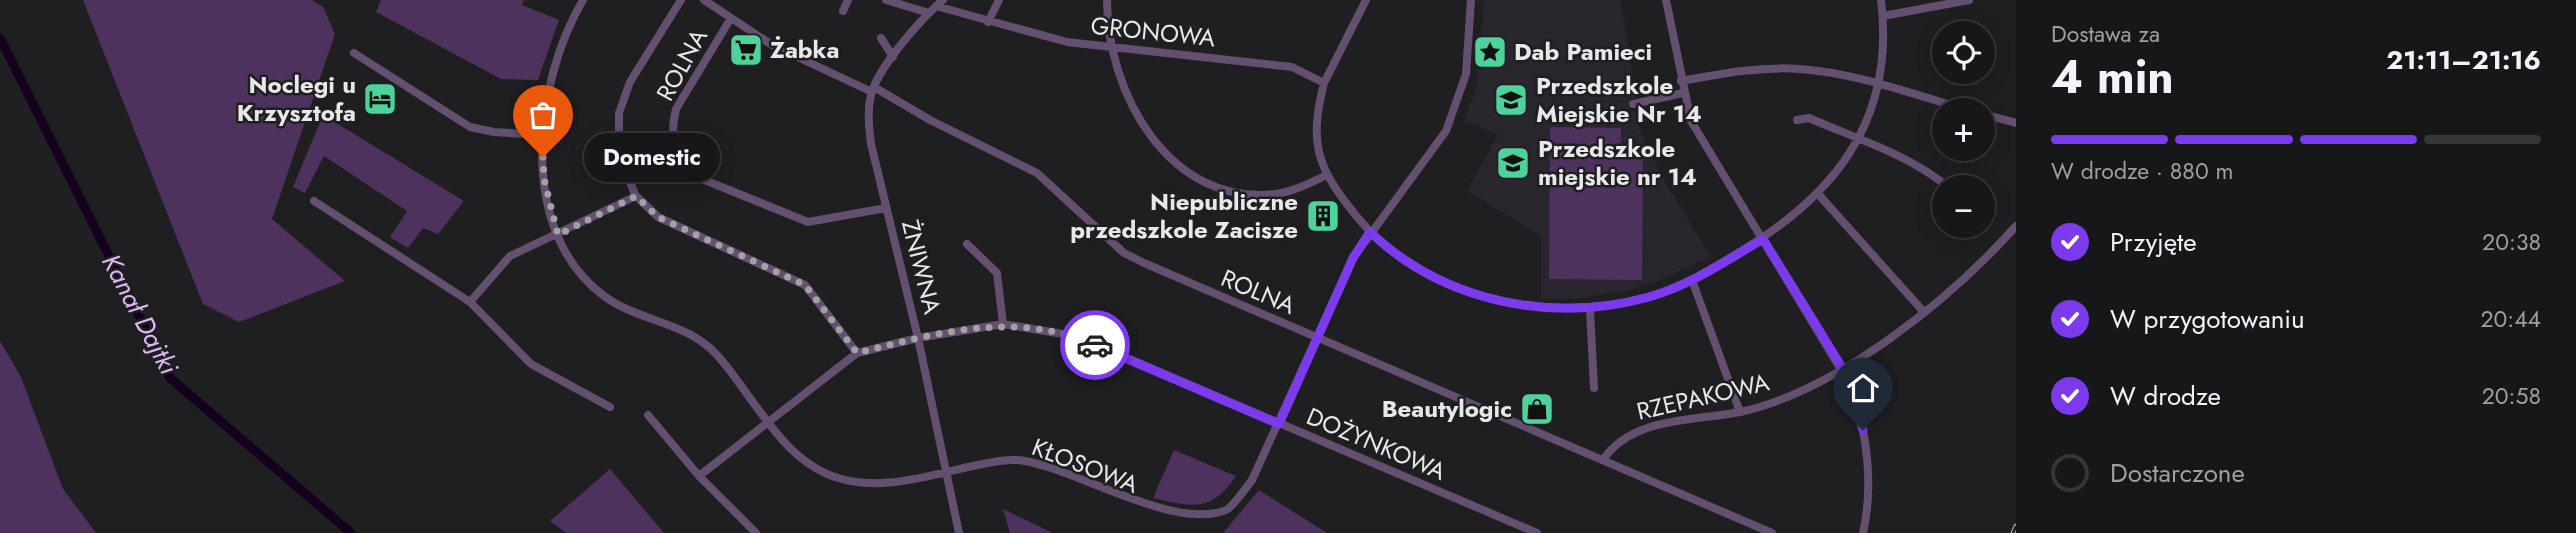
<!DOCTYPE html>
<html lang="pl">
<head>
<meta charset="utf-8">
<style>
	:root { --surface:#171618; --page:#242325; --text:#f1f3f6; --muted:#9e9fa2; --line:#363537; --accent:#7c3aed }
	body { margin:0; font-family:Jost,sans-serif; background:var(--page); color:var(--text); height:100vh; display:flex; flex-direction:column; font-size:26px; white-space:nowrap }
	* { box-sizing:border-box; margin:0 }
	p { font-size:23px; color:var(--muted) }
	.icon { flex:none; width:38px; height:38px; fill:none; stroke:currentColor; stroke-width:2; stroke-linecap:round; stroke-linejoin:round }
	.map { position:relative; flex:1; overflow:hidden }
	.drawer { display:flex; flex-direction:column; background:var(--surface); width:560px }
	.drawer>* { flex:none }
	.tools { position:absolute; left:1932px; top:21px; display:grid; gap:14px }
	.tools a { display:grid; place-items:center; width:63px; height:63px; border-radius:50%; background:var(--surface); box-shadow:0 4px 18px #0003,0 0 0 2px var(--line); font-size:35px }
	.pin { position:absolute; display:grid; place-items:center; width:60px; height:60px; color:#fff; margin:-72px -30px; border-radius:50% 50% 50% 0; rotate:-45deg; box-shadow:0 0 7px #0007 }
	.pin .icon { rotate:45deg }
	.courier { position:absolute; display:grid; place-items:center; width:70px; height:70px; margin:-35px; border:5px solid #7c3aed; border-radius:50%; background:#fff; color:#222; box-shadow:0 2px 9px #0007 }
	.bubble { position:absolute; height:49px; border-radius:24px; background:var(--surface); box-shadow:0 4px 18px #0003,0 0 0 2px var(--line); font-size:23px; font-weight:700; line-height:49px; text-align:center }
	.headline em { font-style:normal; font-weight:700 }
	.headline div { display:flex; flex-direction:column-reverse }
	.headline { display:flex; align-items:center; justify-content:space-between; height:119px; padding:0 35px }
	h1 { font-size:46px; font-weight:700; line-height:52px }
	.bar { display:grid; grid-template-columns:repeat(4,1fr); gap:10px 7px; align-content:center; height:84px; padding:0 35px }
	.bar i { height:9px; border-radius:5px; background:var(--line) }
	.bar .current { background:var(--accent) }
	.bar p { grid-column:span 4 }
	ol { padding:0 35px; list-style:none }
	li { display:flex; align-items:center; gap:21px; height:77px }
	li p { margin-inline-start:auto }
	li .icon { padding:7px; border-radius:50%; background:var(--accent); color:#fff; stroke-width:4 }
	li:last-child { color:var(--muted) }
	li i { width:38px; height:38px; border:4px solid var(--line); border-radius:50% }
	main { display:flex; flex:1; min-height:0 }
	.map>svg:first-child { display:block }
	.built { fill:#2a262d }
	.green { fill:#4d325d }
	.lines { fill:none; stroke-linecap:round; stroke-linejoin:round }
	.canal { stroke:#12001d; stroke-width:9 }
	.minor { stroke:#62506e; stroke-width:8 }
	.rail-casing { stroke:#9b9a9c; stroke-width:5 }
	.rail { stroke:#1f1e20; stroke-width:2.5; stroke-dasharray:8; stroke-linecap:butt }
	.done { stroke:#a2a1a3; stroke-width:7; stroke-dasharray:0 12.6 }
	.route { stroke:#7c3aed; stroke-width:9 }
	.labels { text-anchor:middle; stroke-width:5; stroke-linejoin:round; paint-order:stroke }
	.street-label { font-size:24px; fill:#e8e7e9; stroke:#1f1e20 }
	.poi-label { font-size:24px; font-weight:bold; fill:#e8e7e9; stroke:#1f1e20; text-anchor:start }
	.water-label { font-size:26px; font-style:italic; fill:#ddb9f4; stroke:#1f1e20 }
</style>
</head>
<body>
<main>
<div class="map">
<svg width="2016" height="533" viewBox="0 0 2016 533">
	<rect width="100%" height="100%" fill="#1f1e20"/>
	<path class="built" d="M1484,0h137l15,98 -7,1v11l5,2 11,32 25,46 41,67 -50,23 -34,11 -64,9 -22,-2v-62l-74,-45 31,-56 -34,-14 13,-37z"/>
	<path class="green" d="M83,0h229l11,7 12,27 -63,185 73,62 -106,41 -36,-18z
		M381,0h143l-2,5 37,15 -21,60 -37,-1 -125,-67z
		M323,115l141,86 -26,33 -15,-6 -15,20 -18,-11 17,-26 -83,-55 -19,37 -12,-6z
		M1550,127l71,1v22l22,1 -1,129 -93,-1z
		M0,341l21,36 42,112 33,44h-96z
		M1174,450l62,26c-25,37 -44,31 -83,22z
		M610,469l54,64h-98l-16,-12z
		M1259,490l68,43h-104z
		M1003,509l50,24h-43z"/>
	<g class="lines">
		<path class="canal" d="M0,38l170,340 181,155"/>
		<path class="minor" d="M583,0c-49,83 -67,231 21,296 35,26 82,25 113,59 36,40 64,104 118,122 47,16 97,-3 143,-12 15,-3 32,-7 47,-4 53,9 154,72 203,48 9,-8 17,-20 24,-29l101,-222 93,-127 20,-57 5,-74
			M681,0l-51,82 -11,31v39l16,43 23,22 147,68 52,68
			M704,0l68,45 100,47
			M886,0l43,13
			M943,0c-22,19 -65,67 -72,95 -4,17 -2,32 0,49l47,194 41,195
			M1107,0c0,93 62,206 168,194 18,-2 35,-11 50,-18
			M1366,0l-42,83c-16,63 -6,86 34,135 68,83 190,106 290,79 31,-8 58,-25 85,-41 100,-58 163,-134 148,-256
			M1666,0l25,121 161,267c15,47 22,96 11,145
			M936,6l131,36 225,25 32,16
			M843,11l5,-11
			M1883,16l86,-16
			M731,18l-55,91c-7,28 -2,50 21,68l111,45 78,-14
			M988,22l11,-22
			M881,38l12,19
			M354,53l116,74 24,5 48,3
			M1681,81c39,-7 79,-15 119,-12 57,4 114,26 168,41
			M874,87l56,33 107,53 87,80 20,10 628,270
			M1633,104l50,-11
			M1983,114l33,9
			M1797,120l12,-2c48,21 99,36 139,69
			M1819,195l104,116
			M314,201l156,101 61,62 79,43
			M967,244l30,29 6,51
			M1692,280l48,132
			M470,302l40,-46 126,-60
			M1590,309l4,79
			M648,415l51,61 158,-123 61,-15 85,-14 72,12 462,197
			M1603,460c28,-43 91,-39 137,-48 97,-21 211,-113 276,-186
			M699,476l57,57"/>
		<defs>
			<path id="rail" d="M2013,533l3,-7"/>
		</defs>
		<use href="#rail" class="rail-casing"/>
		<use href="#rail" class="rail"/>
	</g>
	<g class="lines">
		<path class="done" d="M543,157l1,22 14,56 78,-39 22,21 147,68 52,68c81,-20 158,-43 238,-8"/>
		<path class="route" d="M1095,345l184,79 74,-166 17,-26c74,70 182,92 279,65 42,-12 78,-37 114,-58l80,130 9,19 11,42"/>
	</g>
	<defs>
		<symbol id="supermarket-square" viewBox="-11 -11 22 22"><rect x="-9" y="-9" width="18" height="18" rx="4" fill="#4cd39b" stroke="#1f1e20"/><path d="M-6-5.5h2.5l.6 2H6L4.5 2H-2.5L-4.4-4H-6ZM-1.5 3.2a1.3 1.3 0 1 0 .1 0ZM3 3.2a1.3 1.3 0 1 0 .1 0Z" fill="#111"/></symbol>
		<symbol id="sight-square" viewBox="-11 -11 22 22"><rect x="-9" y="-9" width="18" height="18" rx="4" fill="#4cd39b" stroke="#1f1e20"/><path d="M0-6L1.8-2.2L6-1.7L2.9 1.2L3.7 5.4L0 3.3L-3.7 5.4L-2.9 1.2L-6-1.7L-1.8-2.2Z" fill="#111"/></symbol>
		<symbol id="hotel-square" viewBox="-11 -11 22 22"><rect x="-9" y="-9" width="18" height="18" rx="4" fill="#4cd39b" stroke="#1f1e20"/><path d="M-6-4.5h1.5V1H6V5H4.5V3h-9V5H-6ZM-4 0a1.8 1.8 0 1 1 3.6 0ZM.5 0V-2.5h3Q6-2.5 6 0Z" fill="#111"/></symbol>
		<symbol id="school-square" viewBox="-11 -11 22 22"><rect x="-9" y="-9" width="18" height="18" rx="4" fill="#4cd39b" stroke="#1f1e20"/><path d="M0-5L7-2L0 1L-7-2ZM-4 1L0 2.5L4 1V4Q0 6-4 4Z" fill="#111"/></symbol>
		<symbol id="building-square" viewBox="-11 -11 22 22"><rect x="-9" y="-9" width="18" height="18" rx="4" fill="#4cd39b" stroke="#1f1e20"/><path d="M-4-6H4V6H1V3H-1V6H-4ZM-2.5-4.3h1.7v1.8h-1.7ZM.8-4.3h1.7v1.8H.8ZM-2.5-1h1.7V.8h-1.7ZM.8-1h1.7V.8H.8Z" fill="#111"/></symbol>
		<symbol id="shop-square" viewBox="-11 -11 22 22"><rect x="-9" y="-9" width="18" height="18" rx="4" fill="#4cd39b" stroke="#1f1e20"/><path d="M-5-2.5h2.3a2.7 3.5 0 0 1 5.4 0H5L5.5 6h-11ZM-1.5-2.5h3a1.5 2.3 0 0 0-3 0Z" fill="#111"/></symbol>
	</defs>
	<g fill-rule="evenodd">
		<use href="#supermarket-square" x="727" y="31" width="38" height="38"/>
		<use href="#sight-square" x="1471" y="33" width="38" height="38"/>
		<use href="#hotel-square" x="361" y="80" width="38" height="38"/>
		<use href="#school-square" x="1492" y="81" width="38" height="38"/>
		<use href="#school-square" x="1494" y="144" width="38" height="38"/>
		<use href="#building-square" x="1304" y="197" width="38" height="38"/>
		<use href="#shop-square" x="1518" y="390" width="38" height="38"/>
	</g>
	<g class="labels">
		<g class="street-label">
			<text transform="translate(1153 32) rotate(6)" y="8">GRONOWA</text>
			<text transform="translate(682 65) rotate(-61)" y="8">ROLNA</text>
			<text transform="translate(921 267) rotate(76)" y="8">ŻNIWNA</text>
			<text transform="translate(1258 292) rotate(23)" y="8">ROLNA</text>
			<text transform="translate(1703 397) rotate(-13)" y="8">RZEPAKOWA</text>
			<text transform="translate(1376 444) rotate(23)" y="8">DOŻYNKOWA</text>
			<text transform="translate(1085 466) rotate(21)" y="8">KŁOSOWA</text>
		</g>
		<g class="poi-label">
			<text x="770" y="58">Żabka</text>
			<text x="1514" y="60">Dab Pamieci</text>
			<text x="356" y="93" text-anchor="end">Noclegi u<tspan x="356" dy="28">Krzysztofa</tspan></text>
			<text x="1536" y="94">Przedszkole<tspan x="1536" dy="28">Miejskie Nr 14</tspan></text>
			<text x="1538" y="157">Przedszkole<tspan x="1538" dy="28">miejskie nr 14</tspan></text>
			<text x="1298" y="210" text-anchor="end">Niepubliczne<tspan x="1298" dy="28">przedszkole Zacisze</tspan></text>
			<text x="1512" y="417" text-anchor="end">Beautylogic</text>
		</g>
		<g class="water-label">
			<text transform="translate(140 314) rotate(62)" y="9">Kanał Dajtki</text>
		</g>
	</g>
</svg>
<div class="tools">
<a><svg class="icon" aria-label="locate" viewBox="0 0 24 24"><circle cx="12" cy="12" r="6"/><path d="M12 2v4M12 18v4M2 12h4M18 12h4"/></svg></a>
<a>+</a>
<a>−</a>
</div>
<div class="pin" style="left:543px;top:157px;background:#ea580c"><svg class="icon" aria-label="bag" viewBox="0 0 24 24"><path d="M5 8h14l-1 12H6zM9 8a3 3 0 0 1 6 0"/></svg></div>
<div class="pin" style="left:1863px;top:430px;background:#1f2937"><svg class="icon" aria-label="home" viewBox="0 0 24 24"><path d="M3 11l9-7 9 7M6 9v11h12V9"/></svg></div>
<div class="courier" style="left:1095px;top:345px"><svg class="icon" aria-label="car" viewBox="0 0 24 24"><path d="M5 17H2v-5l4-1 3-4h7l3 4 3 1v5h-3M9 17h6M6 11h13"/><circle cx="7" cy="17" r="2"/><circle cx="17" cy="17" r="2"/></svg></div>
<div class="bubble" style="left:584px;top:133px;width:136px">Domestic</div>
</div>
<section class="drawer">
<div class="headline"><div><h1>4 min</h1><p>Dostawa za</p></div><em>21:11–21:16</em></div>
<div class="bar"><i class="current"></i><i class="current"></i><i class="current"></i><i></i><p>W drodze · 880 m</p></div>
<ol>
<li><svg class="icon" aria-label="check" viewBox="0 0 24 24"><path d="M5 12l5 5 9-10"/></svg>Przyjęte<p>20:38</p></li>
<li><svg class="icon" aria-label="check" viewBox="0 0 24 24"><path d="M5 12l5 5 9-10"/></svg>W przygotowaniu<p>20:44</p></li>
<li><svg class="icon" aria-label="check" viewBox="0 0 24 24"><path d="M5 12l5 5 9-10"/></svg>W drodze<p>20:58</p></li>
<li><i></i>Dostarczone</li>
</ol>
</section>
</main>
</body>
</html>
